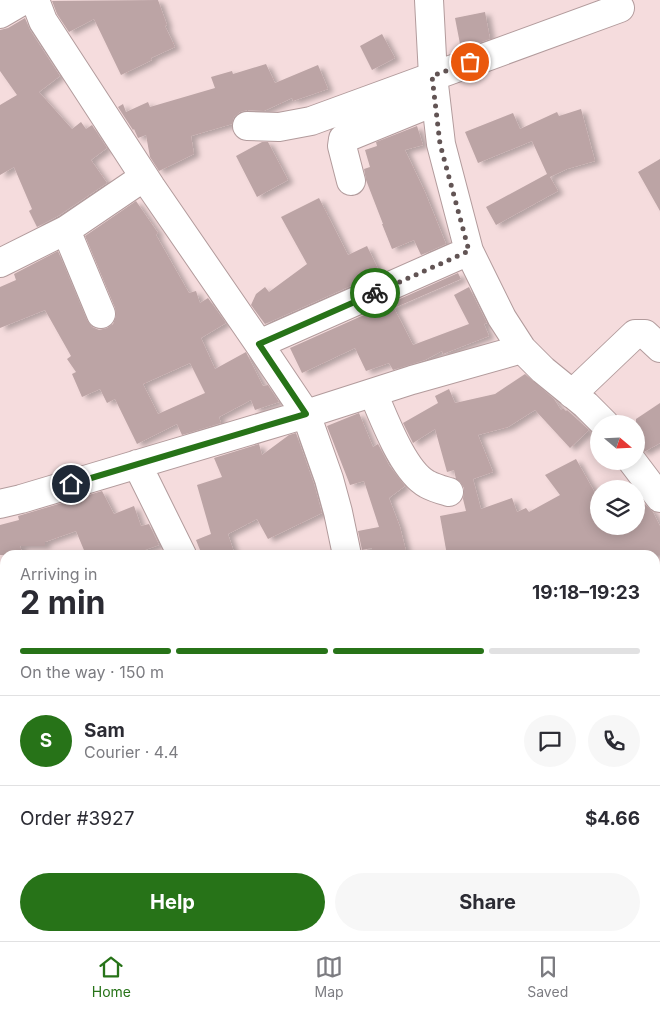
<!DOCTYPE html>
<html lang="en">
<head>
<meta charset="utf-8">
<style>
	:root { --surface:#fff; --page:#f7f7f7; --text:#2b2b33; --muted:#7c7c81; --line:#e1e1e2; --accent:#277318 }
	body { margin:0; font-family:Inter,sans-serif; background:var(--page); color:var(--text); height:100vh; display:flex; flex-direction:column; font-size:19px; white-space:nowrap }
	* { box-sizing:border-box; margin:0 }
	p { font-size:16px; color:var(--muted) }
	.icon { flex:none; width:28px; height:28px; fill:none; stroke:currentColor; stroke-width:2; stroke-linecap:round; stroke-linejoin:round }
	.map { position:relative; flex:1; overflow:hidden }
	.panel { position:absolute; left:0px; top:550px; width:660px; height:391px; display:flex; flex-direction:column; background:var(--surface); border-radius:15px 15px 0 0; box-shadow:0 2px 12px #0003 }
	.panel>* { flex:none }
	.needle { width:32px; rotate:109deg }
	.buttons { position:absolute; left:590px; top:415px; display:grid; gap:10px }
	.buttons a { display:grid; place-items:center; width:55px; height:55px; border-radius:50%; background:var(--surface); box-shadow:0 2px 12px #0003; font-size:25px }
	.pin { position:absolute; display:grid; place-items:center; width:42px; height:42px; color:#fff; margin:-21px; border:2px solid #fff; border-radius:50%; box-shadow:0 1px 5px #0007 }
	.courier { position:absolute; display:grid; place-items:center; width:50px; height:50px; margin:-25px; border:4px solid #277318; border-radius:50%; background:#fff; color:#222; box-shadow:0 1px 6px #0007 }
	.summary em { font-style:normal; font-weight:700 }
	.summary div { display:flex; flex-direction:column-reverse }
	.summary { display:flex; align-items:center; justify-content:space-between; height:85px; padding:0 20px }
	h1 { font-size:32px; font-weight:700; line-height:38px }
	.bar { display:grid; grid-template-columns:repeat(4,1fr); gap:8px 5px; align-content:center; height:60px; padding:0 20px }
	.bar i { height:6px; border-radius:4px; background:var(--line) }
	.bar .selected { background:var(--accent) }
	.bar p { grid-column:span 4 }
	.line { display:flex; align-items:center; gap:12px; padding:0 20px; border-top:1px solid var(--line) }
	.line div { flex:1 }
	.round { display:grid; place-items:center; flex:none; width:52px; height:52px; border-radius:26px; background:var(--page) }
	.cta { display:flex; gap:10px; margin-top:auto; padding:10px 20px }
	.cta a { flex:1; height:58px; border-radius:30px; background:var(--accent); color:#fff; font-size:20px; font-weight:700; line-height:58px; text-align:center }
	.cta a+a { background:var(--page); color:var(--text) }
	.dock { display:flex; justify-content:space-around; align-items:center; height:70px; border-top:1px solid var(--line); background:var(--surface); font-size:14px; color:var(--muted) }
	.dock a { display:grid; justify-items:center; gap:2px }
	.dock .selected { color:var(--accent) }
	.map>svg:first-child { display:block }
	.building { fill:#bca4a5; fill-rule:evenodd; filter:url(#shadow) }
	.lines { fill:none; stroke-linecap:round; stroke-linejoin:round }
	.minor-casing { stroke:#b29b9c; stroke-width:30 }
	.minor { stroke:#fff; stroke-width:28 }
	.done { stroke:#625454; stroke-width:5; stroke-dasharray:0 9 }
	.route { stroke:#277318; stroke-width:6 }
</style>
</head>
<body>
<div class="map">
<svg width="660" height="941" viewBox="0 0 660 941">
	<defs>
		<filter id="shadow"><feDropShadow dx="5.5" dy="3" stdDeviation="2.5" flood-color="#0004"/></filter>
	</defs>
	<rect width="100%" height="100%" fill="#f5dcdd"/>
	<path class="building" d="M158,0l9,25 -2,1 10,21 -24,11 1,2 -31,15 -27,-56 -25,13 -12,-18 -5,-13z
		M485,12l5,27 -29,10 -6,-31z
		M25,18l5,12 30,46 -21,16 33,37 9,-7 5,7 6,-4 15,23 -16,12 16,23 -49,33 -21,11 -8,-16 3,-2 -18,-42 -14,8v-70l17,-10 -17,-24v-41l8,-2z
		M382,34l13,24 -23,12 -12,-24z
		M266,64l9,19 43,-18 10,24 -35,12 -1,-3 -28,13 -17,-1 -7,2 -6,5 -2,7 -41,12 3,18 -35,17 -9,-14 -4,-22 -8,3 -4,-9 -1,1 -15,-23 5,-3 3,8 22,-10 2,5 65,-19 -4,-11 21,-6 1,3z
		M581,109l14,52 -28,8 -17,8 8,14 -62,34 -10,-18 61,-33 -15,-33 -54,22 -13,-31 48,-19 7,16 37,-17 2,4z
		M417,126l6,19 -18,5 20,42 21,52 -25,11 -7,-15 -22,9 -10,-25h1l-17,-44 -2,-11 6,-2 -5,-17 12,-4 -1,-4z
		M262,142h6l20,38 -31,17 -21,-41z
		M660,159v52l-22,-39z
		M319,198l29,57 19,-9 13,27 -115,51 -14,-19 5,-11 9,-7 4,5 38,-28 -26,-47z
		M136,201l22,32 -2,2 33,58 7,-2 4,12 8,-5 18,25 -25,15 14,31 31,-17 17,34 5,-1 11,17 -24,8 -4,-10 -32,17 2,6 -39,12 -5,-11 -40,20 -22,-45 -8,4 -7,-14 -18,8 -10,-23 4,-2 -9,-13 4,-3 -26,-46 -45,18v-41l16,-7 -2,-6 44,-23 29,69 5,7 7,3 8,-2 6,-4 3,-8 -1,-8 -30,-72zM190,363l15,30 -47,21 -15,-30z
		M458,273l3,6 -67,29 19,37 56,-21 -15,-29 15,-8 18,36 -3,1 5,12 -46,18 -1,-3 -17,9 -32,10 -4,-7 -23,8 -11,-23 -53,25 -12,-25z
		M525,374l29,25 7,11 2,-2 3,3 1,-1 22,20 -19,18 -35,-38 -27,17 -30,8 15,37 -20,7 8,30 31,-11 5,14 9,-4 3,4 31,-17 -15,-20 31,-16 23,41v26h37v-17l9,-5 8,8 7,14v29h-213l-7,-39 26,-5 -3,-12 1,-11 -4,-6 -4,-3 -2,-9 -7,2 -12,-43 -22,14 -10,-20 35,-20 -3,-7 14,-7 6,14 40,-9z
		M660,403v40l-16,9 -8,-6v-27z
		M359,413l14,34 5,-3 11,21 16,21 -16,12 11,29 7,28h-35v-7l-10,2 -4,-19 21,-4 -15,-46 -14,4 -23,-59z
		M296,433l18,51 8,29 -54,26 -11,-20 -29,15 7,21h-33l-6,-15 15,-6 -14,-49 25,-8 -8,-19 45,-14 3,11 27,-20z
		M102,491l12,23 20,-8 7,20 8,-2 10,21 -28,10h-45l-10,-24 -31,11v4h-25l3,9h-23v-30l19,-5 -1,-4z"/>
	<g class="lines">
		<defs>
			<path id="minor" d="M429,0l4,76 8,68 28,107 33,67 20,31 21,21 43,35 19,19
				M0,14l24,-14
				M247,126l32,1 32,-6 309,-113
				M351,181l-9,-35 1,-7 93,-38
				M66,230l35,84
				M0,263l66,-33 78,-53
				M259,344l210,-93
				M373,393c11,25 30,78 54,91 7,4 15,6 22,8
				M572,394l63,-60h10l15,14
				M632,461l28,37
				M137,464l45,91
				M0,504l21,-5 285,-85 -47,-70 -108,-157 -108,-166 -8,-21
				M347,555l-9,-43 -9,-33 -23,-65 106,-34 110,-31
				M655,662l5,-4
				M0,931l5,-5
				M532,941l7,-5"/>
		</defs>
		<use href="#minor" class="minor-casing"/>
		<use href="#minor" class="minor"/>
	</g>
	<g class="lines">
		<path class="done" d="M375,293l94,-42 -29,-107 -8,-68 38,-14"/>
		<path class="route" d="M71,484l235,-70 -47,-70 116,-51"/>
	</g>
</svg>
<div class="buttons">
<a><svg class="needle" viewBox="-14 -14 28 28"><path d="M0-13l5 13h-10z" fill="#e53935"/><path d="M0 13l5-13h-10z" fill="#7c7c81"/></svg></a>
<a><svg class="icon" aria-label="layers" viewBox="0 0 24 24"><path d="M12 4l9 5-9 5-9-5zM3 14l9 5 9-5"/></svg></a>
</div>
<div class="pin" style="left:470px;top:62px;background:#ea580c"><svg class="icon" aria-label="bag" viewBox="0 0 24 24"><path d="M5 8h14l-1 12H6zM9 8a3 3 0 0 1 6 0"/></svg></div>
<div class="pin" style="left:71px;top:484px;background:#1f2937"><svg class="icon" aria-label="home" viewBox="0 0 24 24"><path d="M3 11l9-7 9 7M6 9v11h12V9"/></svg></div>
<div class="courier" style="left:375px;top:293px"><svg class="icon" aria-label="bike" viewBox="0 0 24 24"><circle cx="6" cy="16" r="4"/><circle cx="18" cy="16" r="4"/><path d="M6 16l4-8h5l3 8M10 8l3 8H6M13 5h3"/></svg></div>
<section class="panel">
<div class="summary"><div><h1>2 min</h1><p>Arriving in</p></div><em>19:18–19:23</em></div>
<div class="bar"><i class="selected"></i><i class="selected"></i><i class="selected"></i><i></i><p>On the way · 150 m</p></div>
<div class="line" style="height:90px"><b class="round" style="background:var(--accent);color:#fff">S</b><div><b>Sam</b><p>Courier · 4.4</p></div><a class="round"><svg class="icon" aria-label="chat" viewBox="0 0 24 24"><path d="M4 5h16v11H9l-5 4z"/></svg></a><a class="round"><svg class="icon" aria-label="phone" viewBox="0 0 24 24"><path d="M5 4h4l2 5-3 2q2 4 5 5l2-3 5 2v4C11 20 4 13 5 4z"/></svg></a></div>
<div class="line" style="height:65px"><div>Order #3927</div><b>$4.66</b></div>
<div class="cta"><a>Help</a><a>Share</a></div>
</section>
</div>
<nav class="dock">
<a class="selected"><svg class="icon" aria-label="home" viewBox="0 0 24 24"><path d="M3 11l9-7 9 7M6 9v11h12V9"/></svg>Home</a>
<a><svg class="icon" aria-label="map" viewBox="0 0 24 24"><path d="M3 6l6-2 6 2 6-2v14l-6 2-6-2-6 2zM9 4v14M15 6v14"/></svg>Map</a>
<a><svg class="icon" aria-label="saved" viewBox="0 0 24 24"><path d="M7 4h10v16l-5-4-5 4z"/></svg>Saved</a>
</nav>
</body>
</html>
